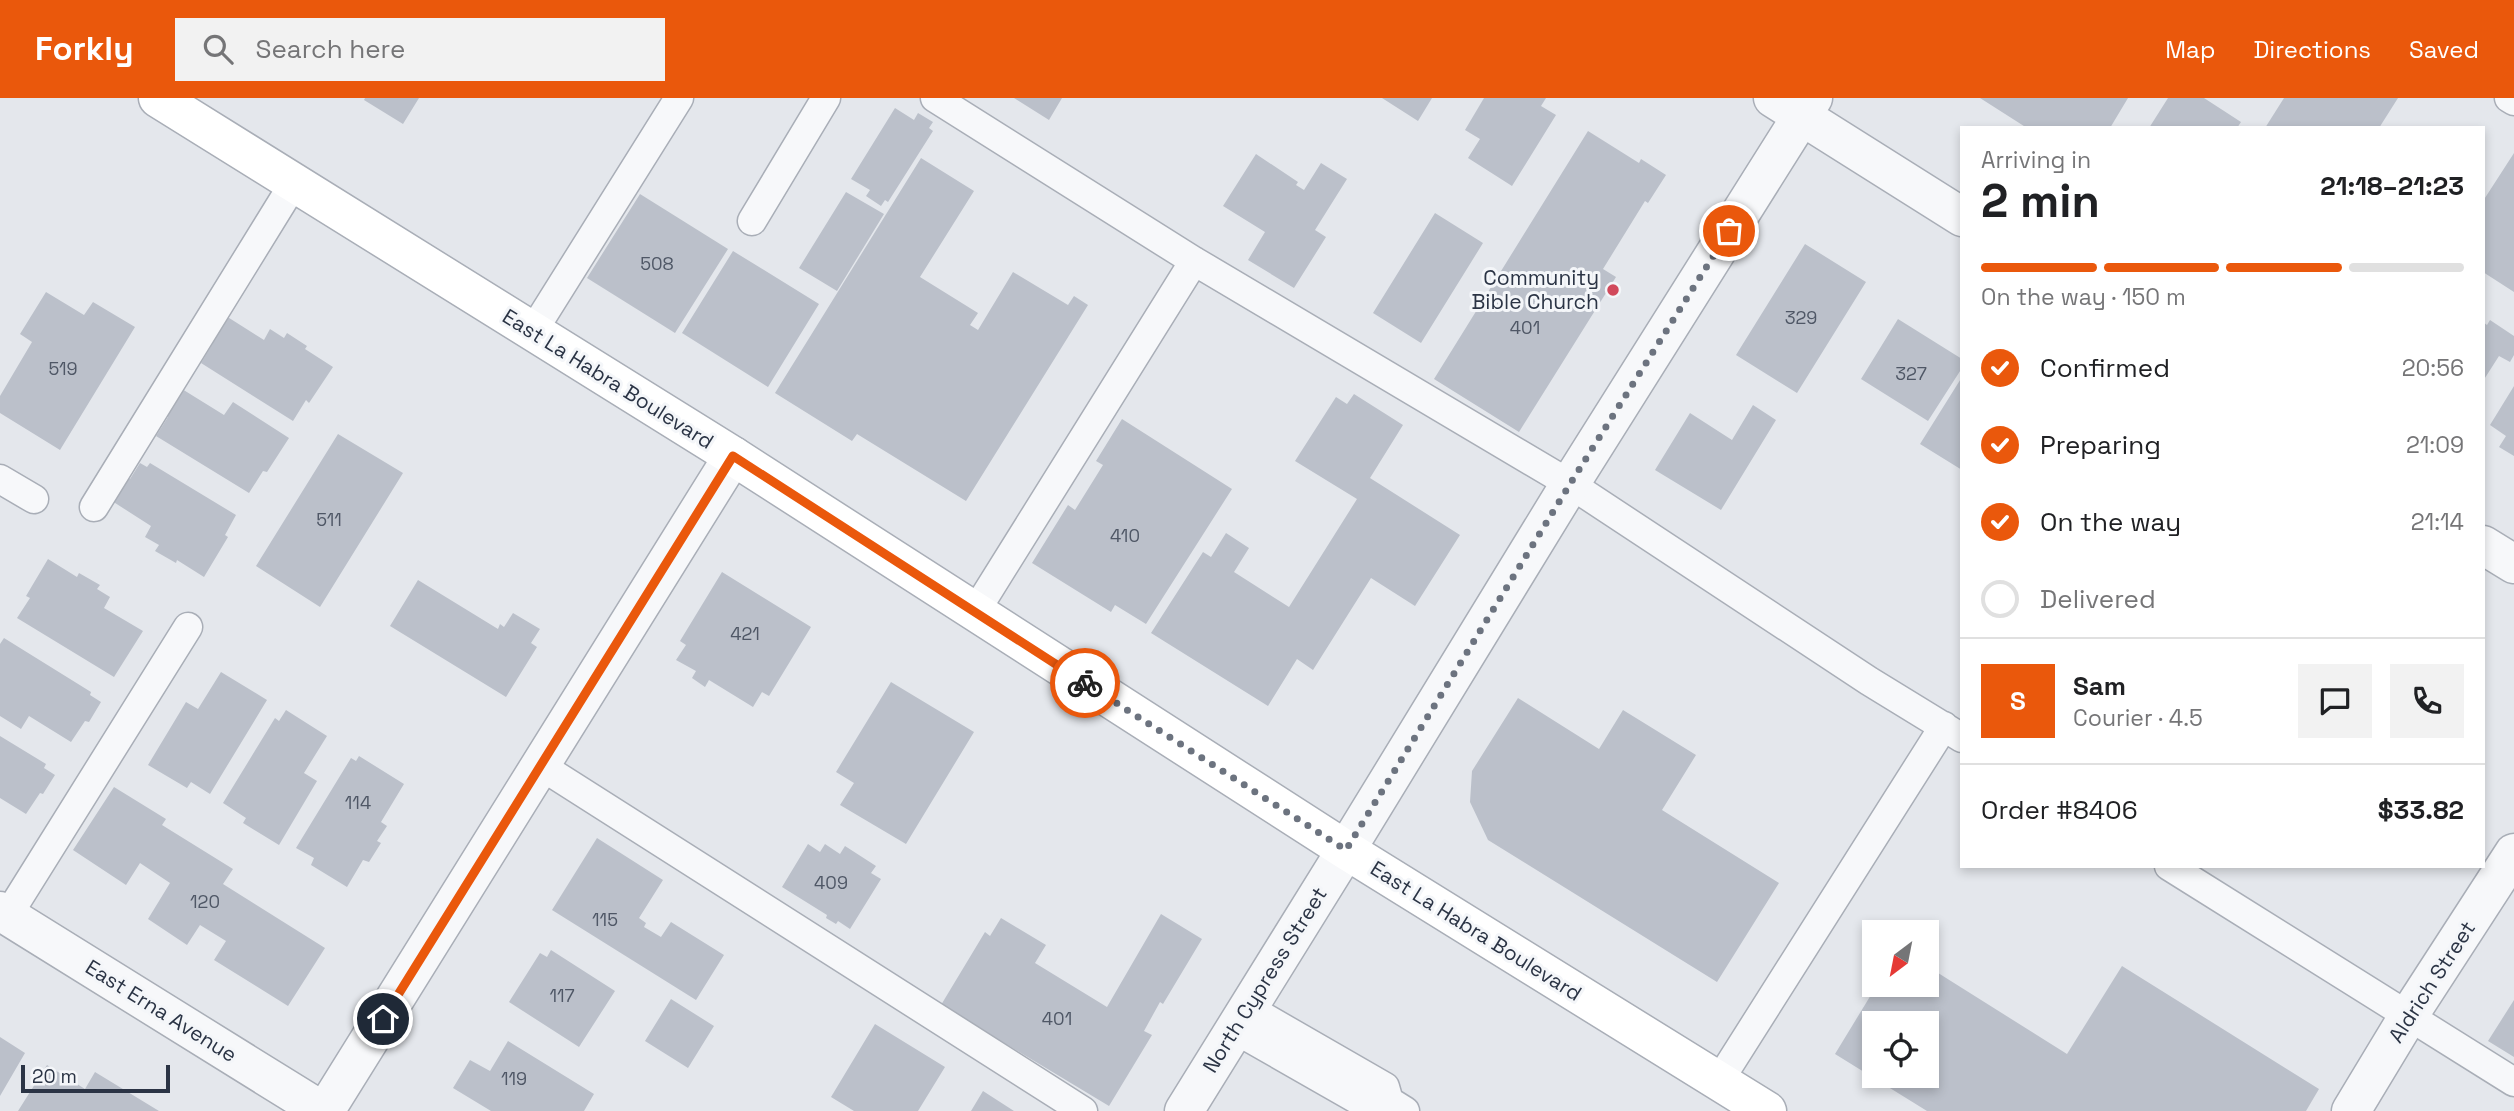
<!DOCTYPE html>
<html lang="en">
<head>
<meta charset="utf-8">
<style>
	:root { --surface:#fff; --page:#f2f2f2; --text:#202124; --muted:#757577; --line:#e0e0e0; --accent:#ea580c }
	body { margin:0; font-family:"Space Grotesk",sans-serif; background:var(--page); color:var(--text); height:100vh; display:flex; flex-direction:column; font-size:26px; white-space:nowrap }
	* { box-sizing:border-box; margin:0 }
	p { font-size:23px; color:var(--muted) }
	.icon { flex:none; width:38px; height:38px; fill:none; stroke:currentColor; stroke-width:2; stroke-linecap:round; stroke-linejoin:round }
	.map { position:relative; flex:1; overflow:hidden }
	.details { position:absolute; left:1960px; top:28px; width:525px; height:742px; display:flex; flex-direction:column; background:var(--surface); border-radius:0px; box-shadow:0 4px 10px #0003 }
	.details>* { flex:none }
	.needle { width:46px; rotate:212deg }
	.fabs { position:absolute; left:1862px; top:822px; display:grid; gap:14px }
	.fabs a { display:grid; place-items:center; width:77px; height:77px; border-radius:0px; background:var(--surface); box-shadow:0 4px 10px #0003; font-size:35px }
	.scale { position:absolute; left:21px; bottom:18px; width:149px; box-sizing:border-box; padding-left:7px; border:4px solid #2b3445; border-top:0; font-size:19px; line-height:24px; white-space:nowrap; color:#2b3445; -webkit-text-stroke:5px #f4f6f9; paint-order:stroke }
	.pin { position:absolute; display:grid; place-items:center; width:60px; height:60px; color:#fff; margin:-30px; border:4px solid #fff; border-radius:50%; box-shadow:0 2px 7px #0007 }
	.courier { position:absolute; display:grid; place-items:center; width:70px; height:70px; margin:-35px; border:5px solid #ea580c; border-radius:50%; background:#fff; color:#222; box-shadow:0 2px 9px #0007 }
	.headline em { font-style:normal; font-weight:600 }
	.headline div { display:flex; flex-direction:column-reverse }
	.headline { display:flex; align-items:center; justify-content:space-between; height:119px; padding:0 21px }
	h1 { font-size:46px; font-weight:600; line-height:52px }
	.bar { display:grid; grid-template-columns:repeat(4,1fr); gap:10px 7px; align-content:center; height:84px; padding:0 21px }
	.bar i { height:9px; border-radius:5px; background:var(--line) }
	.bar .selected { background:var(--accent) }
	.bar p { grid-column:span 4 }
	.line { display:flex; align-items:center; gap:18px; padding:0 21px; border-top:2px solid var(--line) }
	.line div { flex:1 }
	.round { display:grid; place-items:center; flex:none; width:74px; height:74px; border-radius:0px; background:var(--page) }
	ol { padding:0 21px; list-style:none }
	li { display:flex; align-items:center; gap:21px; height:77px }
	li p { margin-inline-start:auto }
	li .icon { padding:7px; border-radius:50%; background:var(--accent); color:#fff; stroke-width:4 }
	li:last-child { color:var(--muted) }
	li i { width:38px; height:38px; border:4px solid var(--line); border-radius:50% }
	header { display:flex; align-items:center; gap:42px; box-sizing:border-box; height:98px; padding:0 35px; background:var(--accent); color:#fff }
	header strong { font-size:33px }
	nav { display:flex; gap:38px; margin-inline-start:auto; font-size:24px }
	.search { width:490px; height:63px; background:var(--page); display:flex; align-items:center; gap:18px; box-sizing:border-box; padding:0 24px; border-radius:0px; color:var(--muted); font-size:26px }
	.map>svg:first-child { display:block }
	.building { fill:#bbc0ca; fill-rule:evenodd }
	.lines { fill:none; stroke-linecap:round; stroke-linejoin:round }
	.service-casing { stroke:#a9aeb7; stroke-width:31 }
	.minor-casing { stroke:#a9aeb7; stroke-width:41 }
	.tertiary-casing { stroke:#a9aeb7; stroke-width:41 }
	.secondary-casing { stroke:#a9aeb7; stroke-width:41 }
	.service { stroke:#f7f8fa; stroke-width:28 }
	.minor { stroke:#f7f8fa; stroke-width:38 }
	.tertiary { stroke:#f7f8fa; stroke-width:38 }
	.secondary { stroke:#fff; stroke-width:38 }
	.done { stroke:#6c737f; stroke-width:7; stroke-dasharray:0 12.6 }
	.route { stroke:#ea580c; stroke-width:9 }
	.poi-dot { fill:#d1495b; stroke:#f4f6f9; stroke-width:2.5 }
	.labels { text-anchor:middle; stroke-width:6; stroke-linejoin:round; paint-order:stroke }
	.number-label { font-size:18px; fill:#4f5766 }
	.poi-label { font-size:21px; fill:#2b3445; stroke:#f4f6f9; text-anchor:end }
	.street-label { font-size:21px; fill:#2b3445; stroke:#f4f6f9 }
</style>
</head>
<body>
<header>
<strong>Forkly</strong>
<div class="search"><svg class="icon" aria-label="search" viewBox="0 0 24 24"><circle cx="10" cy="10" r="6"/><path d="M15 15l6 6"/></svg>Search here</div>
<nav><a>Map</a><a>Directions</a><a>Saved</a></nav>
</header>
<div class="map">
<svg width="2514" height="1013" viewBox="0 0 2514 1013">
	<rect width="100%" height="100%" fill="#e4e7ec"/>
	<path class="building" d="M365,0h54l-16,26 -39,-24z
		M1014,0h48l-13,22z
		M1382,0h50l-14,23z
		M1484,0h62l-5,8 15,9 -44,71 -44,-28 12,-19 -15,-9z
		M1980,0h148l-18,30h-83z
		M2168,0h36l37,24 -4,6h-88z
		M2284,0h114l-19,30h-114z
		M895,10l19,12 4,-7 15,9 -4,6 4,3 -45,71 -3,-2 -4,6 -15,-10 4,-6 -19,-11z
		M1588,33l51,32 2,-4 25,16 -18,28 -3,-2 -42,68 13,8 -97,155 -85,-53z
		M2514,55v139l-31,-20v-71z
		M1256,56l42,28 -2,3 8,5 17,-27 26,16 -32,51 11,7 -32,51 -46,-28 17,-28 -42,-26z
		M921,60l53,33 -54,86 58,36 -8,12 8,5 35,-58 55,33 6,-9 14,9 -122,196 -109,-67 -5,7 -77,-48z
		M846,94l38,22 -47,77 -38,-23z
		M640,96l88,55 -53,84 -88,-55z
		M1435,115l48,30 -62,100 -48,-30z
		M1805,146l61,38 -69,111 -61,-38z
		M733,153l86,53 -51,83 -86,-54z
		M46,194l38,23 9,-13 42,25 -75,123 -60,-37v-17l32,-54 -12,-8z
		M226,218l38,24 6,-11 14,9 3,-5 20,13 -2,3 28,18 -24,36 -3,-3 -13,21 -92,-58 12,-20 -3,-2z
		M1898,221l64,40v9l-34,53 -67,-42z
		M2490,222l24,16v19l-4,7 -11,-6 -16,25v-59l4,3z
		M1962,279v93l-42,-26z
		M2514,288v70l-15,-9 7,-11 -16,-11z
		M182,291l42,26 9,-13 56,36 -22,34 -4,-1 -14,22 -93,-57 12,-19 -3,-2z
		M1354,296l49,31 -33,53 90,57 -45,71 -44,-28 -58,92 -16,-11 -29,47 -117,-73 52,-81 8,5 15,-24 23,15 -15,24 55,35 68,-108 -62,-38 41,-64 11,7z
		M1753,307l23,15 -55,90 -66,-40 35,-57 42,27z
		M1122,321l110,70 -86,135 -31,-19 -4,7 -79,-49 36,-58 7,5 28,-45 -7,-4z
		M338,336l65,39 -83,134 -64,-41z
		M140,365l7,4 3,-4 86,52 -11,20 3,2 -24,40 -27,-17 -1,3 -21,-12 4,-6 -14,-8 6,-11 -39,-25 15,-24 3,2z
		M48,461l29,18 2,-4 21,12 -3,4 13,8 -6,11 39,23 -29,46 -97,-59 13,-20 -4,-2z
		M722,474l89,55 -42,69 -7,-4 -9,15 -44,-27 -4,7 -13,-9 4,-7 -20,-11 10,-15 -6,-4z
		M418,482l80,49 2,-5 4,3 9,-14 27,16 -9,14 6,4 -31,50 -116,-71z
		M4,540l87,54 -1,3 11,7 -12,20 -4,-1 -14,21 -42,-26 -8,13 -21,-13v-72z
		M221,574l46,28 -57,94 -19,-12 -4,6 -39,-23 38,-63 12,7z
		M891,584l83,50 -68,112 -66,-39 14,-22 -18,-11z
		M1518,600l81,51 24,-39 73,45 -34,55 117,73 -62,99 -229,-142 -18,-38 2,-31z
		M286,612l41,26 -23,37 13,8 -38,64 -36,-22 3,-5 -23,-15 52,-85 4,3z
		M0,638l46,28 -2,4 11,7 -12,19 -3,-1 -14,21 -26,-16z
		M359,658l45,28 -23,38 6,4 -10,15 4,2 -12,19 -6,-2 -16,27 -36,-22 3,-7 -18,-10 55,-90 5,3z
		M114,689l52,32 -4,6 71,44 -10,15 102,64 -37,58 -74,-46 12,-19 -26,-16 -13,20 -39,-26 22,-36 -30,-20 -14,22 -53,-35z
		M597,740l66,42 -24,38 7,5 -2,4 17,10 10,-15 53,33 -28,45 -144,-90z
		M808,746l12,8 5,-8 15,10 5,-8 31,20 -5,7 10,6 -31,50 -12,-8 -2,3 -10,-6 1,-3 -45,-28z
		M1161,816l41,25 -39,65 -3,-2 -16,29 8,4 -43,71 -168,-101 44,-73 5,4 11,-18 45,27 -11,18 72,44z
		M551,852l64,41 -36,56 -70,-45 31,-49 7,4z
		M1927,868l140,88 55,-88 197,123 -13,22h-379l-92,-57 42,-69h50zM1874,926h53v52h-53z
		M671,901l43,27 -26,42 -43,-27z
		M2514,902v57l-26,-16z
		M875,926l70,43 -27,44h-64l-23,-14z
		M0,939l25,16 -25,43z
		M508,943l86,53 -10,17h-93l-38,-23 17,-28 20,11z
		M47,967l38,24 10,-17 64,39h-141z
		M983,993l31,20h-43z"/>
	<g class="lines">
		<defs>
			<path id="service" d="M935,0l259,163 376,223 299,197 93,57
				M2509,0l5,3
				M752,123l74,-123
				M533,233l146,-233
				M0,381l34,20
				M94,409l200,-324
				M975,514l219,-351
				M541,668l542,345
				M2169,768l345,216
				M8,817l180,-288
				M1248,910l137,79 4,14 16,10
				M1234,931l140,80 15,-8
				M1719,983l225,-355"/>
			<path id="minor" d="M1773,0l189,119
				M2483,447l31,19
				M1346,752l224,-366 243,-386
				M0,813l322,200
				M325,1013l408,-655
				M2351,1013l58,-96 105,-162"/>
			<path id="tertiary" d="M1184,1013l162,-261"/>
			<path id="secondary" d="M158,0l575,358 613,394 421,261"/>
		</defs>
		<use href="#service" class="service-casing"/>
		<use href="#minor" class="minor-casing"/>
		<use href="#tertiary" class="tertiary-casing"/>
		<use href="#secondary" class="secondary-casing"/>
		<use href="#service" class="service"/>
		<use href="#minor" class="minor"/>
		<use href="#tertiary" class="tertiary"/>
		<use href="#secondary" class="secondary"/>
	</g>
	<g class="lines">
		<path class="done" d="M1085,585l261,167 224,-366 159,-253"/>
		<path class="route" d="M383,921l350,-563 352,227"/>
	</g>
	<circle class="poi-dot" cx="1613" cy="192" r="7"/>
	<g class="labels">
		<g class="number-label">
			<text x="657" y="172">508</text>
			<text x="1801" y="226">329</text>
			<text x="1525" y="236">401</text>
			<text x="63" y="277">519</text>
			<text x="1911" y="282">327</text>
			<text x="329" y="428">511</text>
			<text x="1125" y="444">410</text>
			<text x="745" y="542">421</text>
			<text x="358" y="711">114</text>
			<text x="831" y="791">409</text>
			<text x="205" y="810">120</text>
			<text x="605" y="828">115</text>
			<text x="562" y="904">117</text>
			<text x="1057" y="927">401</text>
			<text x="514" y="987">119</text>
		</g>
		<g class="poi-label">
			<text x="1599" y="187">Community<tspan x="1599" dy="24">Bible Church</tspan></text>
		</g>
		<g class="street-label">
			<text transform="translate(608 281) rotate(32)" y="7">East La Habra Boulevard</text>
			<text transform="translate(1476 833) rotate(32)" y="7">East La Habra Boulevard</text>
			<text transform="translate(1265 882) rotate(-58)" y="7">North Cypress Street</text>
			<text transform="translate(2432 884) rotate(-57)" y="7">Aldrich Street</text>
			<text transform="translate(161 913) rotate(32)" y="7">East Erna Avenue</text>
		</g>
	</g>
</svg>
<div class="fabs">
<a><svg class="needle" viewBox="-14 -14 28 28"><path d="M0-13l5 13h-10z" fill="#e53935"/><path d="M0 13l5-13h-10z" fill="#757577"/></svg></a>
<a><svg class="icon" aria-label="locate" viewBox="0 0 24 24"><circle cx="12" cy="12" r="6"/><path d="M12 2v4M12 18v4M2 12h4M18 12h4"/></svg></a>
</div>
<div class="scale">20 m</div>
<div class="pin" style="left:1729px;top:133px;background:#ea580c"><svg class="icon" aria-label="bag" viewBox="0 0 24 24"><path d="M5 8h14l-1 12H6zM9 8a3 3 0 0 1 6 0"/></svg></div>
<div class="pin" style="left:383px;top:921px;background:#1f2937"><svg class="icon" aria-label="home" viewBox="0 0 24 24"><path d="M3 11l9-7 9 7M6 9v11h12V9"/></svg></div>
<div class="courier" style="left:1085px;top:585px"><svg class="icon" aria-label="bike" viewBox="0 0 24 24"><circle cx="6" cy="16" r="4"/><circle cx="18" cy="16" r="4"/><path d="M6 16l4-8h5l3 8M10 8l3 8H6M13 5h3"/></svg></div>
<section class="details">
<div class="headline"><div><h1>2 min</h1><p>Arriving in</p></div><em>21:18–21:23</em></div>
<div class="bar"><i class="selected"></i><i class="selected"></i><i class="selected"></i><i></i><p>On the way · 150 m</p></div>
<ol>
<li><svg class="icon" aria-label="check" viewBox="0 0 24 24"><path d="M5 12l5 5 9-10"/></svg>Confirmed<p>20:56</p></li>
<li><svg class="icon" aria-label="check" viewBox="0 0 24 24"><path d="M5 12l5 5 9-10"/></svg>Preparing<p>21:09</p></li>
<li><svg class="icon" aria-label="check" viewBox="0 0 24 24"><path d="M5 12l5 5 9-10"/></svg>On the way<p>21:14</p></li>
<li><i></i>Delivered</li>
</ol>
<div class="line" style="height:126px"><b class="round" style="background:var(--accent);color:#fff">S</b><div><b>Sam</b><p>Courier · 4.5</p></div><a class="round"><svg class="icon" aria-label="chat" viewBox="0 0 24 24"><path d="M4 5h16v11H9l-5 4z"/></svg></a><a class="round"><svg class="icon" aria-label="phone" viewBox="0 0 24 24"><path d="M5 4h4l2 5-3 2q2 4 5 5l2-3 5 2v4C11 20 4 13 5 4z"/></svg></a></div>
<div class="line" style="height:91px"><div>Order #8406</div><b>$33.82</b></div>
</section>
</div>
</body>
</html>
